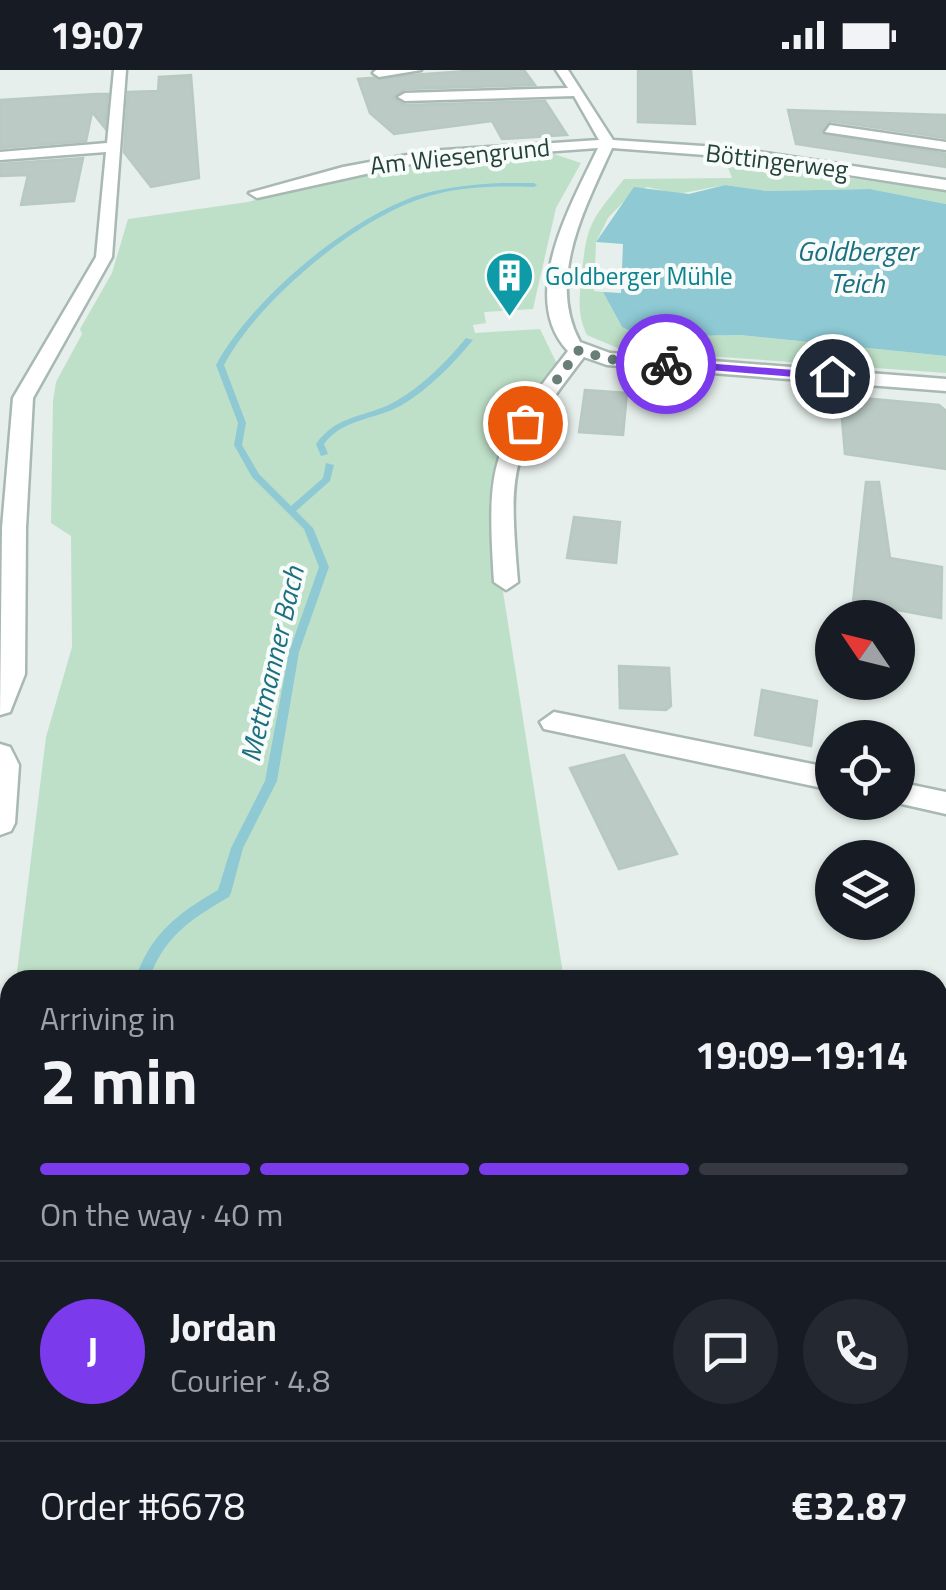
<!DOCTYPE html>
<html lang="en">
<head>
<meta charset="utf-8">
<style>
	:root { --surface:#171b24; --page:#242831; --text:#f1f3f6; --muted:#9ea1a6; --line:#363941; --accent:#7c3aed }
	body { margin:0; font-family:"Titillium Web",sans-serif; background:var(--page); color:var(--text); height:100vh; display:flex; flex-direction:column; font-size:38px; white-space:nowrap }
	* { box-sizing:border-box; margin:0 }
	p { font-size:32px; color:var(--muted) }
	.icon { flex:none; width:55px; height:55px; fill:none; stroke:currentColor; stroke-width:2; stroke-linecap:round; stroke-linejoin:round }
	.map { position:relative; flex:1; overflow:hidden }
	.sheet { position:absolute; left:0px; top:900px; width:948px; height:620px; display:flex; flex-direction:column; background:var(--surface); border-radius:30px 30px 0 0; box-shadow:0 2px 8px #0004 }
	.sheet>* { flex:none }
	.needle { width:65px; rotate:305deg }
	.fabs { position:absolute; left:815px; top:530px; display:grid; gap:20px }
	.fabs a { display:grid; place-items:center; width:100px; height:100px; border-radius:50%; background:var(--surface); box-shadow:0 2px 8px #0004; font-size:50px }
	.pin { position:absolute; display:grid; place-items:center; width:85px; height:85px; color:#fff; margin:-42px; border:5px solid #fff; border-radius:50%; box-shadow:0 2px 10px #0007 }
	.courier { position:absolute; display:grid; place-items:center; width:100px; height:100px; margin:-50px; border:8px solid #7c3aed; border-radius:50%; background:#fff; color:#222; box-shadow:0 2px 12px #0007 }
	.head em { font-style:normal; font-weight:700 }
	.head div { display:flex; flex-direction:column-reverse }
	.head { display:flex; align-items:center; justify-content:space-between; height:170px; padding:0 40px }
	h1 { font-size:65px; font-weight:700; line-height:75px }
	.bar { display:grid; grid-template-columns:repeat(4,1fr); gap:15px 10px; align-content:center; height:120px; padding:0 40px }
	.bar i { height:12px; border-radius:8px; background:var(--line) }
	.bar .current { background:var(--accent) }
	.bar p { grid-column:span 4 }
	.line { display:flex; align-items:center; gap:25px; padding:0 40px; border-top:2px solid var(--line) }
	.line div { flex:1 }
	.round { display:grid; place-items:center; flex:none; width:105px; height:105px; border-radius:52px; background:var(--page) }
	.status { display:flex; justify-content:space-between; align-items:center; height:70px; padding:0 50px; background:var(--surface); direction:ltr }
	.status svg { height:28px; fill:currentColor }
	.map>svg:first-child { display:block }
	.green { fill:#bfe0c8 }
	.water { fill:#8ec9d4 }
	.lines { fill:none; stroke-linecap:round; stroke-linejoin:round }
	.stream { fill:#8ec9d4; fill-rule:evenodd }
	.building { fill:#bbcac4; stroke:#b8c9c2; stroke-width:2.5 }
	.minor-casing { stroke:#a8b8b2; stroke-width:5 }
	.minor { fill:#fff; fill-rule:evenodd }
	.route { fill:#7c3aed }
	.done { stroke:#687f78; stroke-width:10; stroke-dasharray:0 18 }
	.labels { text-anchor:middle; stroke-width:8; stroke-linejoin:round; paint-order:stroke }
	.far-street-label { font-size:25px; fill:#24423a; stroke:#f7fbf9 }
	.far-culture-label { font-size:25px; fill:#0d838f; stroke:#f7fbf9; text-anchor:start }
	.far-water-label { font-size:28px; font-style:italic; fill:#1c6f80; stroke:#f7fbf9 }
</style>
</head>
<body>
<div class="status"><b>19:07</b><svg viewBox="0 0 49 12"><path d="M0 12V9h3v3zM5 12V6h3v6zM10 12V3h3v9zM15 12V0h3v12zM26 1h20v11H26zM47 4h2v5h-2z"/></svg></div>
<div class="map">
<svg width="946" height="1520" viewBox="0 0 946 1520">
	<rect width="100%" height="100%" fill="#e6efeb"/>
	<path class="green" d="M545,81l36,12 -25,45 -23,101 -49,3 2,11 -13,2 2,8 65,-4 17,35 -51,74 -17,64 75,478h-548l30,-243 26,-90 -1,-111 -20,-13 2,-122 3,-19 26,-48 -2,-5 32,-56 16,-54 120,-17 118,-34 114,-15z
		M726,92l220,29v13l-76,-15 -103,2 -42,-6 -47,9 -31,-7 -16,7 -23,24 -12,24 -2,49 9,1 19,35 20,10 98,-2 206,21v17l-324,-23 -35,-15c-11,-22 -7,-39 -5,-63 5,-51 11,-53 42,-93l108,-1z
		M10,959v551h652l2,10h-664v-480z"/>
	<path class="water" d="M725,115l42,6 103,-2 76,15v152l-206,-21 -98,2 -20,-10 -19,-35 18,1 2,-49 -27,-2 38,-55 55,7z"/>
	<g class="lines">
		<path class="stream" d="M502,113h32l3,2 -3,2c-38,-1 -78,-1 -114,12 -68,23 -163,103 -196,166l22,58 -4,22 17,29 32,32 32,-28 3,-15 8,2 -4,16 -34,30 17,17 16,39 -30,85 -22,129 -34,67 -12,45 -2,4c-38,22 -66,40 -80,83h-14c16,-47 42,-66 83,-90l13,-42 34,-67 24,-129 30,-85 -15,-38 -52,-52 -18,-32 4,-22 -22,-58c35,-65 132,-147 203,-170 27,-8 55,-11 83,-12z
			M466,268l7,2c-20,24 -44,49 -71,65 -26,15 -59,13 -78,39l4,10 -7,2 -5,-12c22,-31 51,-26 80,-43 28,-16 50,-39 70,-63z
			M106,1510h20l-1,10h-20z"/>
	</g>
	<path class="building" d="M480,0h44l11,15 -130,4 -11,9 11,7 140,-4 22,34 -65,4 -10,-18 -98,13 -24,-21 -12,-34z
		M638,0h53l4,54 -57,-2z
		M191,5l8,103 -48,9 -27,-35 4,-60 30,-1 1,-14z
		M96,24h12l-3,34 -13,-16 -6,29 -86,7v-48z
		M788,40l158,5v23l-115,-17 -10,11 125,22v13l-150,-23z
		M83,88l-9,43 -53,4 7,-30 -28,1v-12z
		M585,320l42,3 -4,42 -44,-3z
		M840,326l99,9 7,6v58l-101,-15z
		M866,412h13l11,76 52,9 -1,51 -88,-16z
		M574,447l46,5 -4,41 -49,-5z
		M619,596l50,2 2,38 -5,4 -46,-2z
		M762,620l55,11 -6,45 -56,-11z
		M624,685l53,99 -58,15 -49,-101z"/>
	<g class="lines">
		<defs>
			<path id="minor" d="M114,0h12l-14,187 -79,141 -7,130 -1,146 -15,38 -10,3 2,-187 11,-130 83,-141 10,-105 -106,8v-8l107,-9z
				M376,0h45l-42,7 -6,-4z
				M556,0h12l45,70 119,8 214,32v10l-214,-33 -120,-9c-27,60 -66,131 -32,194l30,11 336,26v12l-339,-26 -23,-8c-74,96 -76,105 -66,225l-12,8 -12,-8c-8,-124 -2,-134 74,-231 -51,-54 4,-148 30,-203l-169,12 -172,38 -8,-5 94,-26 86,-16 170,-11 -25,-44 -169,5 -7,-4 7,-4 163,-5z
				M830,55l116,17v8l-121,-18z
				M554,642l278,56v22l-288,-61 -4,-7z
				M0,674l10,3 9,18 -4,58 -4,8 -11,4z
				M898,712l48,10v22l-53,-12h5z"/>
		</defs>
		<use href="#minor" class="minor-casing"/>
		<use href="#minor" class="minor"/>
	</g>
	<path class="route" d="M666,290l166,13 5,3 -5,4 -170,-14z"/>
	<g class="lines">
		<path class="done" d="M525,353l54,-73 28,9 59,5"/>
	</g>
	<defs>
		<symbol id="building-pin" viewBox="-11 -11 22 30"><path d="M0 17L-7.5 6A9.5 9.5 0 1 1 7.5 6Z" fill="#0f9aa8" stroke="#f7fbf9"/><path d="M-4-6H4V6H1V3H-1V6H-4ZM-2.5-4.3h1.7v1.8h-1.7ZM.8-4.3h1.7v1.8H.8ZM-2.5-1h1.7V.8h-1.7ZM.8-1h1.7V.8H.8Z" fill="#fff"/></symbol>
	</defs>
	<g fill-rule="evenodd">
		<use href="#building-pin" x="482" y="178" width="55" height="75"/>
	</g>
	<g class="labels">
		<g class="far-street-label">
			<text transform="translate(460 86) rotate(-6)" y="9">Am Wiesengrund</text>
			<text transform="translate(777 91) rotate(7)" y="9">Böttingerweg</text>
		</g>
		<g class="far-culture-label">
			<text x="545" y="215">Goldberger Mühle</text>
		</g>
		<g class="far-water-label">
			<text x="857" y="191">Goldberger<tspan x="857" dy="32">Teich</tspan></text>
			<text transform="translate(272 594) rotate(-77)" y="10">Mettmanner Bach</text>
		</g>
	</g>
</svg>
<div class="fabs">
<a><svg class="needle" viewBox="-14 -14 28 28"><path d="M0-13l5 13h-10z" fill="#e53935"/><path d="M0 13l5-13h-10z" fill="#9ea1a6"/></svg></a>
<a><svg class="icon" aria-label="locate" viewBox="0 0 24 24"><circle cx="12" cy="12" r="6"/><path d="M12 2v4M12 18v4M2 12h4M18 12h4"/></svg></a>
<a><svg class="icon" aria-label="layers" viewBox="0 0 24 24"><path d="M12 4l9 5-9 5-9-5zM3 14l9 5 9-5"/></svg></a>
</div>
<div class="pin" style="left:525px;top:353px;background:#ea580c"><svg class="icon" aria-label="bag" viewBox="0 0 24 24"><path d="M5 8h14l-1 12H6zM9 8a3 3 0 0 1 6 0"/></svg></div>
<div class="pin" style="left:832px;top:306px;background:#1f2937"><svg class="icon" aria-label="home" viewBox="0 0 24 24"><path d="M3 11l9-7 9 7M6 9v11h12V9"/></svg></div>
<div class="courier" style="left:666px;top:294px"><svg class="icon" aria-label="bike" viewBox="0 0 24 24"><circle cx="6" cy="16" r="4"/><circle cx="18" cy="16" r="4"/><path d="M6 16l4-8h5l3 8M10 8l3 8H6M13 5h3"/></svg></div>
<section class="sheet">
<div class="head"><div><h1>2 min</h1><p>Arriving in</p></div><em>19:09–19:14</em></div>
<div class="bar"><i class="current"></i><i class="current"></i><i class="current"></i><i></i><p>On the way · 40 m</p></div>
<div class="line" style="height:180px"><b class="round" style="background:var(--accent);color:#fff">J</b><div><b>Jordan</b><p>Courier · 4.8</p></div><a class="round"><svg class="icon" aria-label="chat" viewBox="0 0 24 24"><path d="M4 5h16v11H9l-5 4z"/></svg></a><a class="round"><svg class="icon" aria-label="phone" viewBox="0 0 24 24"><path d="M5 4h4l2 5-3 2q2 4 5 5l2-3 5 2v4C11 20 4 13 5 4z"/></svg></a></div>
<div class="line" style="height:130px"><div>Order #6678</div><b>€32.87</b></div>
</section>
</div>
</body>
</html>
